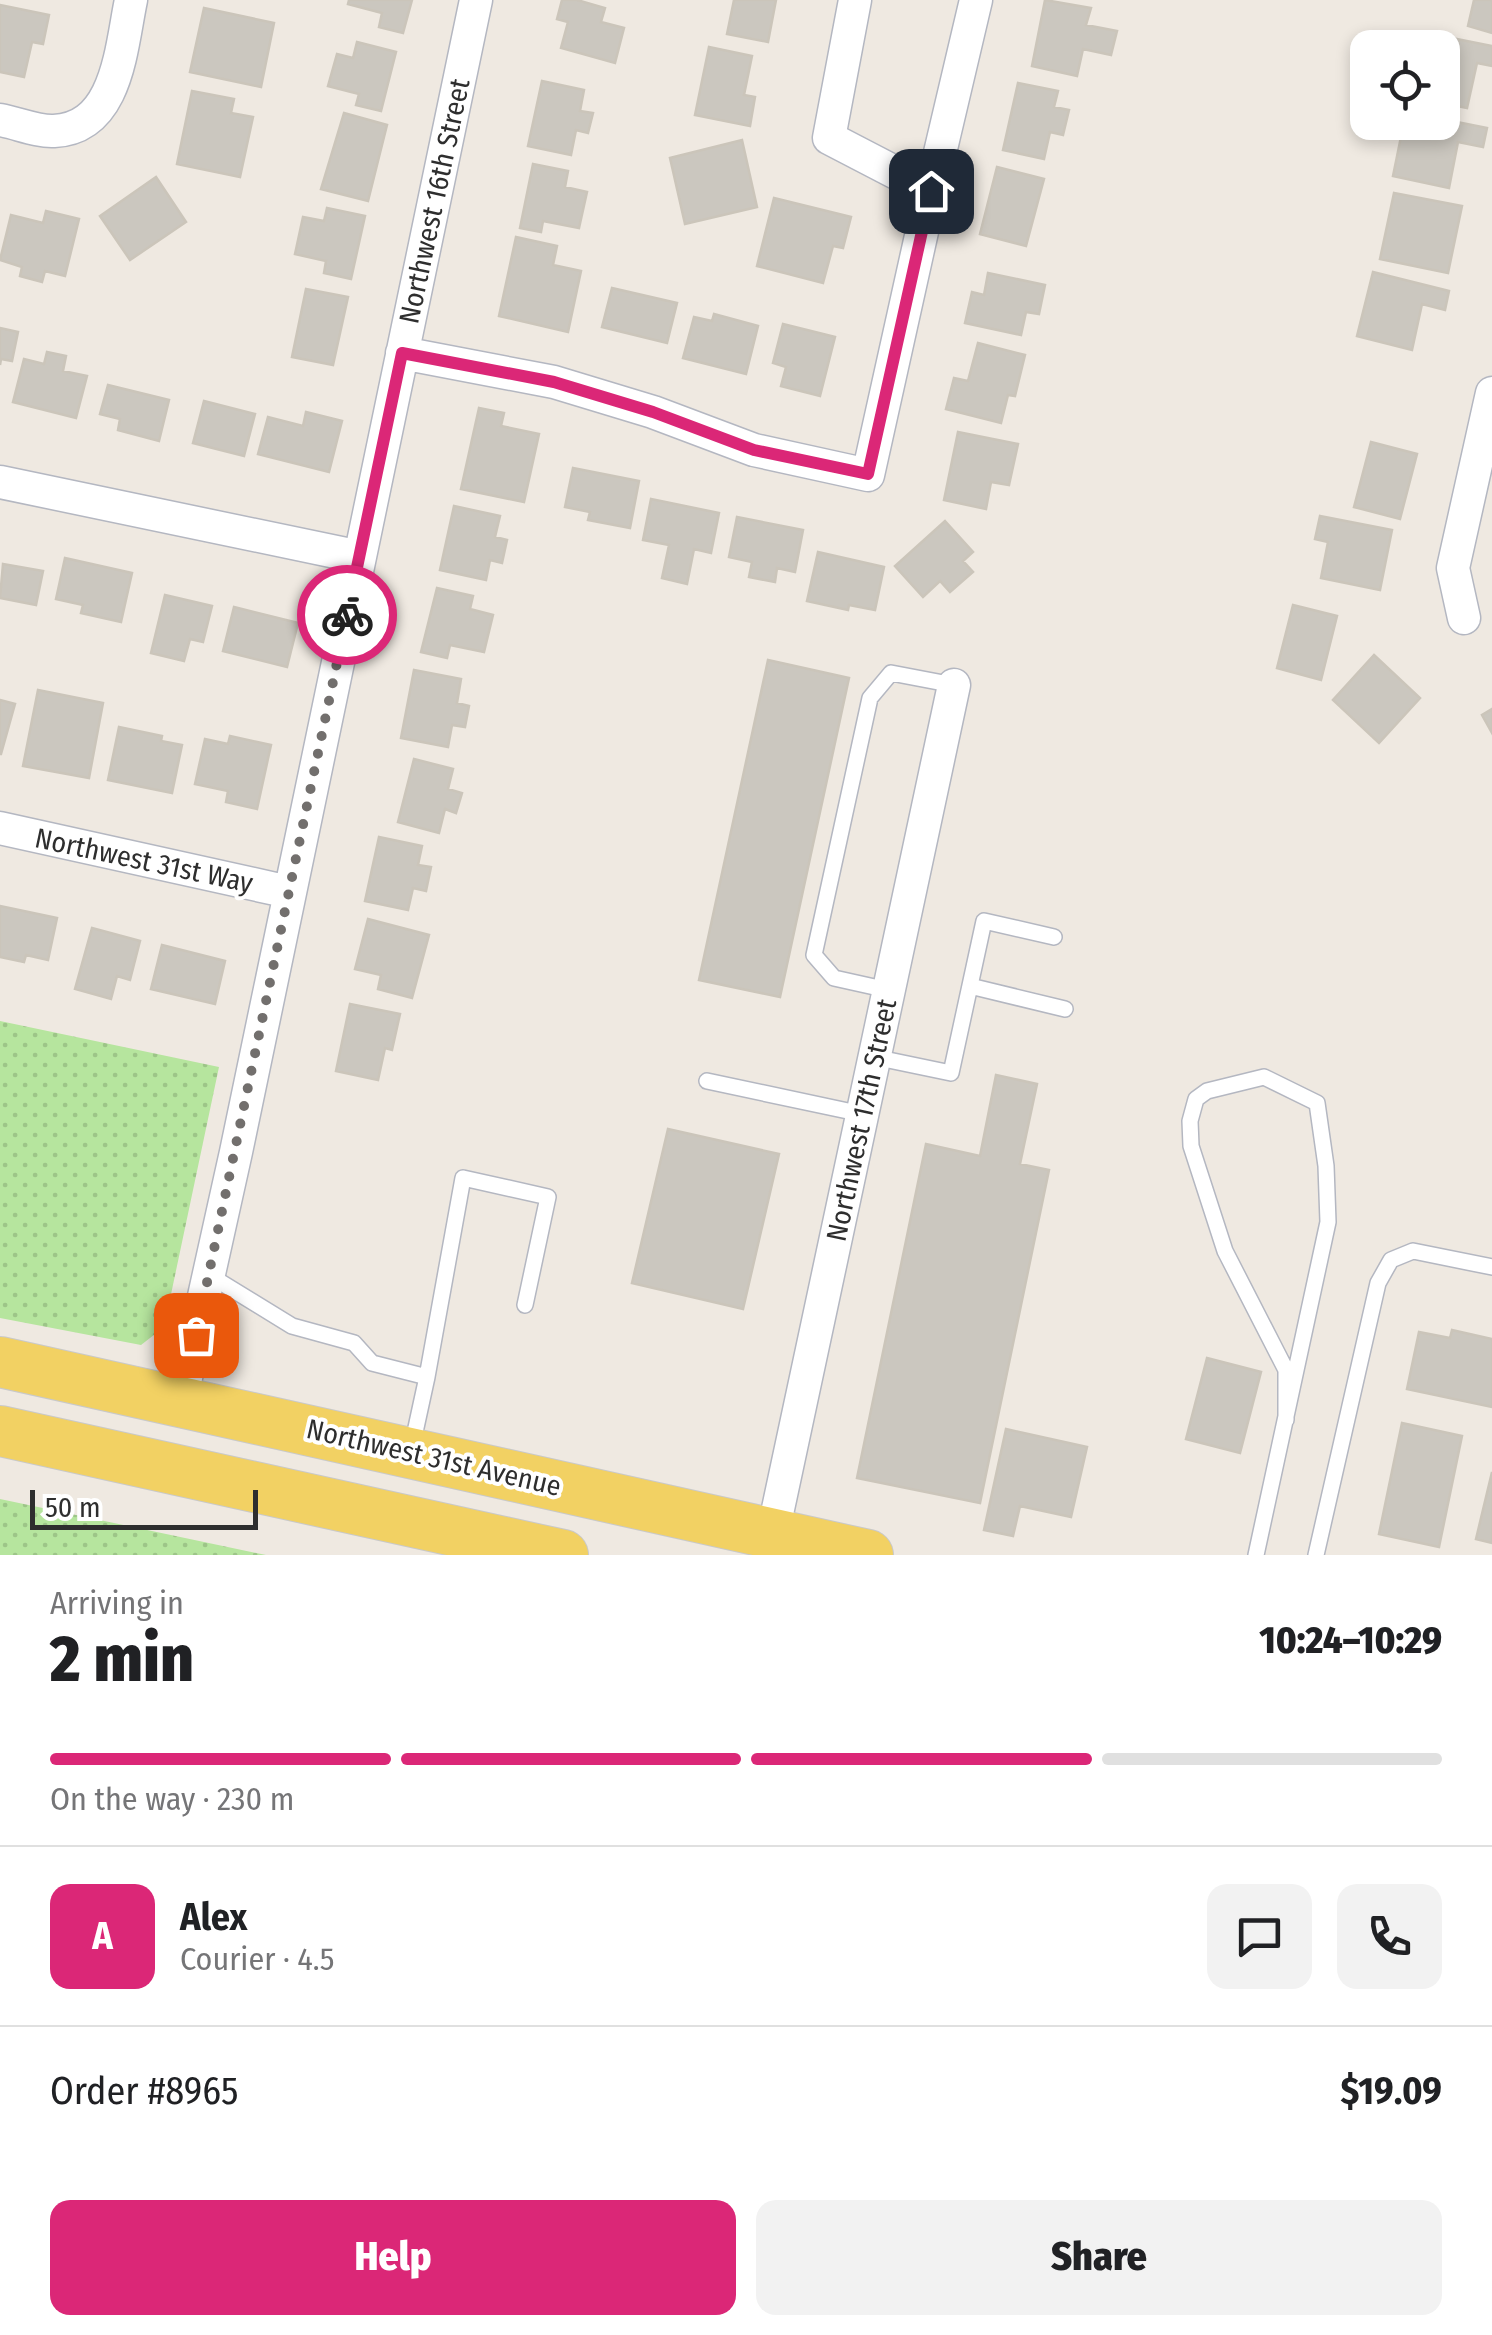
<!DOCTYPE html>
<html lang="en">
<head>
<meta charset="utf-8">
<style>
	:root { --surface:#fff; --page:#f2f2f2; --text:#202124; --muted:#757577; --line:#e0e0e0; --accent:#db2777 }
	body { margin:0; font-family:"Fira Sans Condensed",sans-serif; background:var(--page); color:var(--text); height:100vh; display:flex; flex-direction:column; font-size:38px; white-space:nowrap }
	* { box-sizing:border-box; margin:0 }
	p { font-size:32px; color:var(--muted) }
	.icon { flex:none; width:55px; height:55px; fill:none; stroke:currentColor; stroke-width:2; stroke-linecap:round; stroke-linejoin:round }
	.map { position:relative; height:1555px; overflow:hidden }
	.sheet { display:flex; flex-direction:column; background:var(--surface); flex:1 }
	.sheet>* { flex:none }
	.controls { position:absolute; left:1350px; top:30px; display:grid; gap:20px }
	.controls a { display:grid; place-items:center; width:110px; height:110px; border-radius:20px; background:var(--surface); box-shadow:0 5px 15px #0003; font-size:50px }
	.scale { position:absolute; left:30px; bottom:25px; width:228px; box-sizing:border-box; padding-left:10px; border:5px solid #2e2e2e; border-top:0; font-size:28px; line-height:35px; white-space:nowrap; color:#2e2e2e; -webkit-text-stroke:8px #fff; paint-order:stroke }
	.pin { position:absolute; display:grid; place-items:center; width:85px; height:85px; color:#fff; margin:-42px; border-radius:20px; box-shadow:0 5px 15px #0006 }
	.courier { position:absolute; display:grid; place-items:center; width:100px; height:100px; margin:-50px; border:8px solid #db2777; border-radius:50%; background:#fff; color:#222; box-shadow:0 2px 12px #0007 }
	.summary em { font-style:normal; font-weight:800 }
	.summary div { display:flex; flex-direction:column-reverse }
	.summary { display:flex; align-items:center; justify-content:space-between; height:170px; padding:0 50px }
	h1 { font-size:65px; font-weight:800; line-height:75px }
	.bar { display:grid; grid-template-columns:repeat(4,1fr); gap:15px 10px; align-content:center; height:120px; padding:0 50px }
	.bar i { height:12px; border-radius:8px; background:var(--line) }
	.bar .active { background:var(--accent) }
	.bar p { grid-column:span 4 }
	.line { display:flex; align-items:center; gap:25px; padding:0 50px; border-top:2px solid var(--line) }
	.line div { flex:1 }
	.round { display:grid; place-items:center; flex:none; width:105px; height:105px; border-radius:20px; background:var(--page) }
	.cta { display:flex; gap:20px; margin-top:auto; padding:20px 50px }
	.cta a { flex:1; height:115px; border-radius:20px; background:var(--accent); color:#fff; font-size:40px; font-weight:800; line-height:115px; text-align:center }
	.cta a+a { background:var(--page); color:var(--text) }
	.map>svg:first-child { display:block }
	.grass { fill:url(#grass-dots) }
	.building { fill:#cbc7bf; stroke:#cbc5ba; stroke-width:2.5 }
	.lines { fill:none; stroke-linecap:round; stroke-linejoin:round }
	.lane-casing { stroke:#b4b7c1; stroke-width:18 }
	.street-casing { stroke:#b4b7c1; stroke-width:35 }
	.primary-casing { stroke:#c9c9c9; stroke-width:52 }
	.lane { stroke:#fff; stroke-width:15 }
	.street { stroke:#fff; stroke-width:32 }
	.primary { stroke:#f2d163; stroke-width:50 }
	.done { stroke:#726f6d; stroke-width:10; stroke-dasharray:0 18 }
	.route { stroke:#db2777; stroke-width:12 }
	.labels { text-anchor:middle; stroke-width:8; stroke-linejoin:round; paint-order:stroke }
	.street-label { font-size:28px; fill:#2e2e2e; stroke:#fff }
</style>
</head>
<body>
<div class="map">
<svg width="1492" height="1555" viewBox="0 0 1492 1555">
	<defs>
		<pattern id="grass-dots" width="8" height="8" patternUnits="userSpaceOnUse" patternTransform="scale(2.5)"><rect width="8" height="8" fill="#b6e59e"/><path d="M2 2h.1M6 6h.1" fill="none" stroke="#9dc588" stroke-width="1.8" stroke-linecap="round"/></pattern>
	</defs>
	<rect width="100%" height="100%" fill="#efe9e1"/>
	<path class="grass" d="M0,1021l219,46 -53,251 -7,13 -18,14 -141,-27z
		M0,1499l266,56h-266z"/>
	<path class="building" d="M349,0h63l-9,33 -24,-6 3,-14 -34,-9z
		M562,0h15l28,8 -4,14 23,6 -9,35 -54,-15 7,-26 -11,-3z
		M734,0h42l-8,42 -41,-8z
		M1045,0l46,8 -5,17 31,6 -6,24 -28,-6 -6,27 -45,-10z
		M1474,0h18v33l-24,-7z
		M0,5l49,10 -6,29 -11,-2 -8,35 -24,-5z
		M204,8l70,15 -13,64 -71,-15z
		M1422,32l70,14v20l-15,-3 -10,45 -25,-5v-55h-24z
		M357,42l39,10 -15,59 -25,-6 3,-11 -31,-8 9,-32 16,4z
		M709,47l43,9 -8,39 11,2 -5,29 -55,-11z
		M542,81l42,9 -4,21 13,2 -5,20 -12,-3 -5,25 -43,-9z
		M1018,83l40,8 -4,16 15,3 -6,25 -13,-3 -6,27 -41,-9z
		M192,91l42,8 -3,14 22,4 -13,60 -63,-13z
		M344,113l43,12 -19,76 -47,-12z
		M1442,119l45,9 -4,19 -25,-5 -9,46 -56,-12 11,-54h38z
		M742,140l15,67 -72,17 -15,-66z
		M533,164l35,7 -3,16 22,5 -8,36 -36,-7 -2,11 -21,-4z
		M997,167l47,12 -18,67 -46,-12z
		M156,177l30,45 -56,38 -30,-44z
		M1394,193l68,13 -14,67 -68,-14z
		M774,198l77,19 -8,31 -10,-2 -10,37 -66,-17z
		M327,208l38,8 -14,63 -27,-6 2,-12 -31,-7 8,-37 21,4z
		M46,211l33,8 -14,57 -20,-5 -3,11 -22,-6 2,-9 -22,-7 11,-45 32,8z
		M516,237l41,9 -4,19 28,6 -13,61 -69,-16z
		M1373,272l76,19 -4,19 -23,-6 -10,46 -55,-14z
		M988,273l57,12 -6,29 -13,-2 -5,23 -56,-12 7,-31 12,3z
		M612,288l65,15 -10,40 -65,-16z
		M306,289l42,8 -15,68 -41,-8z
		M714,314l44,12 -12,48 -63,-16 11,-41 18,4z
		M783,324l52,13 -15,59 -39,-10 5,-19 -13,-4z
		M0,328l18,4 -6,29 -11,-2 -1,6z
		M978,343l47,12 -10,41 -7,-1 -7,28 -55,-14 8,-31 14,3z
		M47,352l19,4 -3,15 24,5 -11,42 -63,-16 11,-43 20,5z
		M108,385l61,15 -10,41 -41,-11 2,-11 -20,-5z
		M204,401l51,13 -11,42 -51,-13z
		M479,408l25,5 -3,13 38,8 -15,68 -63,-13z
		M306,412l36,9 -13,51 -71,-18 10,-37 35,9z
		M958,432l60,12 -9,41 -18,-3 -5,27 -42,-9z
		M1371,442l46,12 -17,65 -46,-12z
		M573,468l66,13 -9,47 -42,-8 2,-8 -25,-5z
		M651,499l68,14 -8,40 -17,-4 -7,35 -25,-6 7,-33 -26,-5z
		M454,506l46,10 -5,21 12,3 -5,23 -12,-3 -4,20 -46,-10z
		M1320,516l72,14 -12,60 -59,-12 7,-36 -13,-3z
		M737,517l66,13 -8,42 -18,-4 -2,14 -26,-5 3,-15 -23,-5z
		M945,521l28,31 -10,9 10,11 -23,20 -10,-11 -17,16 -28,-31z
		M818,552l66,15 -9,43 -26,-5 -1,5 -41,-9z
		M65,558l67,15 -11,49 -40,-9 2,-8 -27,-6z
		M3,564l40,7 -7,34 -36,-7z
		M437,588l36,8 -3,13 23,6 -9,37 -34,-7 -3,13 -26,-6z
		M165,595l47,11 -9,36 -13,-3 -6,22 -33,-8z
		M1293,605l44,11 -16,64 -44,-12z
		M234,607l64,16 -11,44 -64,-16z
		M1374,655l46,43 -41,45 -46,-43z
		M768,660l81,18 -69,319 -81,-17z
		M414,670l47,9 -4,24 12,3 -4,21 -13,-2 -4,22 -47,-9z
		M38,690l65,13 -14,75 -66,-12z
		M0,700l15,4 -14,50h-1z
		M1492,709v24l-10,-18z
		M119,727l43,9 -1,5 21,4 -10,48 -64,-13z
		M230,736l41,9 -14,64 -31,-7 2,-11 -33,-7 10,-45 23,5z
		M414,759l39,10 -5,20 14,4 -6,20 -11,-4 -6,24 -41,-11z
		M379,837l43,9 -4,19 13,2 -5,24 -13,-3 -5,22 -43,-9z
		M0,906l57,12 -9,42 -22,-5 -2,7 -24,-5z
		M368,919l61,16 -17,63 -34,-9 3,-14 -26,-6z
		M92,928l48,13 -10,39 -13,-4 -6,23 -36,-10z
		M162,945l63,16 -10,43 -64,-15z
		M350,1004l50,10 -8,36 -7,-2 -7,32 -42,-9z
		M996,1075l41,9 -17,80 29,6 -69,333 -123,-25 69,-334 54,12z
		M668,1129l111,25 -36,155 -111,-26z
		M1452,1330l40,9v68l-85,-18 12,-57 31,6z
		M1207,1358l54,14 -21,81 -54,-14z
		M1402,1423l60,13 -23,111 -60,-13z
		M1006,1429l81,18 -16,70 -51,-11 -7,30 -29,-6z
		M1492,1472v71l-16,-4z"/>
	<g class="lines">
		<defs>
			<path id="lane" d="M970,986l95,23
				M888,990l-54,-12 -20,-23 56,-257 21,-25 63,12
				M874,1057l77,16 33,-152 70,16
				M707,1081l155,33
				M209,1275l83,51 62,17 18,20 55,14 -15,69
				M427,1377l36,-199 85,19 -23,108
				M1256,1555l72,-333 -2,-56 -9,-63 -53,-26 -57,14 -11,8 -6,22 1,25 34,105 61,119v50
				M1316,1555l62,-272 13,-23 22,-9 79,16"/>
			<path id="street" d="M855,0l-26,138 102,53 45,-191
				M0,120c17,3 38,12 54,11 64,-3 67,-84 77,-131
				M402,353l152,29 99,30 101,38 114,25 63,-284
				M0,482l360,75
				M1464,618l-11,-50 39,-175
				M0,828l289,64
				M181,1400l55,-248 240,-1152
				M769,1551l185,-866"/>
			<path id="primary" d="M0,1362l868,193
				M0,1431l563,124"/>
		</defs>
		<use href="#lane" class="lane-casing"/>
		<use href="#street" class="street-casing"/>
		<use href="#primary" class="primary-casing"/>
		<use href="#lane" class="lane"/>
		<use href="#street" class="street"/>
		<use href="#primary" class="primary"/>
	</g>
	<g class="lines">
		<path class="done" d="M196,1335l151,-720"/>
		<path class="route" d="M347,615l55,-262 152,29 99,30 101,38 114,24 63,-283"/>
	</g>
	<g class="labels">
		<g class="street-label">
			<text transform="translate(434 201) rotate(-78)" y="10">Northwest 16th Street</text>
			<text transform="translate(144 860) rotate(12)" y="10">Northwest 31st Way</text>
			<text transform="translate(861 1120) rotate(-78)" y="10">Northwest 17th Street</text>
			<text transform="translate(434 1457) rotate(13)" y="10">Northwest 31st Avenue</text>
		</g>
	</g>
</svg>
<div class="controls">
<a><svg class="icon" aria-label="locate" viewBox="0 0 24 24"><circle cx="12" cy="12" r="6"/><path d="M12 2v4M12 18v4M2 12h4M18 12h4"/></svg></a>
</div>
<div class="scale">50 m</div>
<div class="pin" style="left:196px;top:1335px;background:#ea580c"><svg class="icon" aria-label="bag" viewBox="0 0 24 24"><path d="M5 8h14l-1 12H6zM9 8a3 3 0 0 1 6 0"/></svg></div>
<div class="pin" style="left:931px;top:191px;background:#1f2937"><svg class="icon" aria-label="home" viewBox="0 0 24 24"><path d="M3 11l9-7 9 7M6 9v11h12V9"/></svg></div>
<div class="courier" style="left:347px;top:615px"><svg class="icon" aria-label="bike" viewBox="0 0 24 24"><circle cx="6" cy="16" r="4"/><circle cx="18" cy="16" r="4"/><path d="M6 16l4-8h5l3 8M10 8l3 8H6M13 5h3"/></svg></div>
</div>
<section class="sheet">
<div class="summary"><div><h1>2 min</h1><p>Arriving in</p></div><em>10:24–10:29</em></div>
<div class="bar"><i class="active"></i><i class="active"></i><i class="active"></i><i></i><p>On the way · 230 m</p></div>
<div class="line" style="height:180px"><b class="round" style="background:var(--accent);color:#fff">A</b><div><b>Alex</b><p>Courier · 4.5</p></div><a class="round"><svg class="icon" aria-label="chat" viewBox="0 0 24 24"><path d="M4 5h16v11H9l-5 4z"/></svg></a><a class="round"><svg class="icon" aria-label="phone" viewBox="0 0 24 24"><path d="M5 4h4l2 5-3 2q2 4 5 5l2-3 5 2v4C11 20 4 13 5 4z"/></svg></a></div>
<div class="line" style="height:130px"><div>Order #8965</div><b>$19.09</b></div>
<div class="cta"><a>Help</a><a>Share</a></div>
</section>
</body>
</html>
